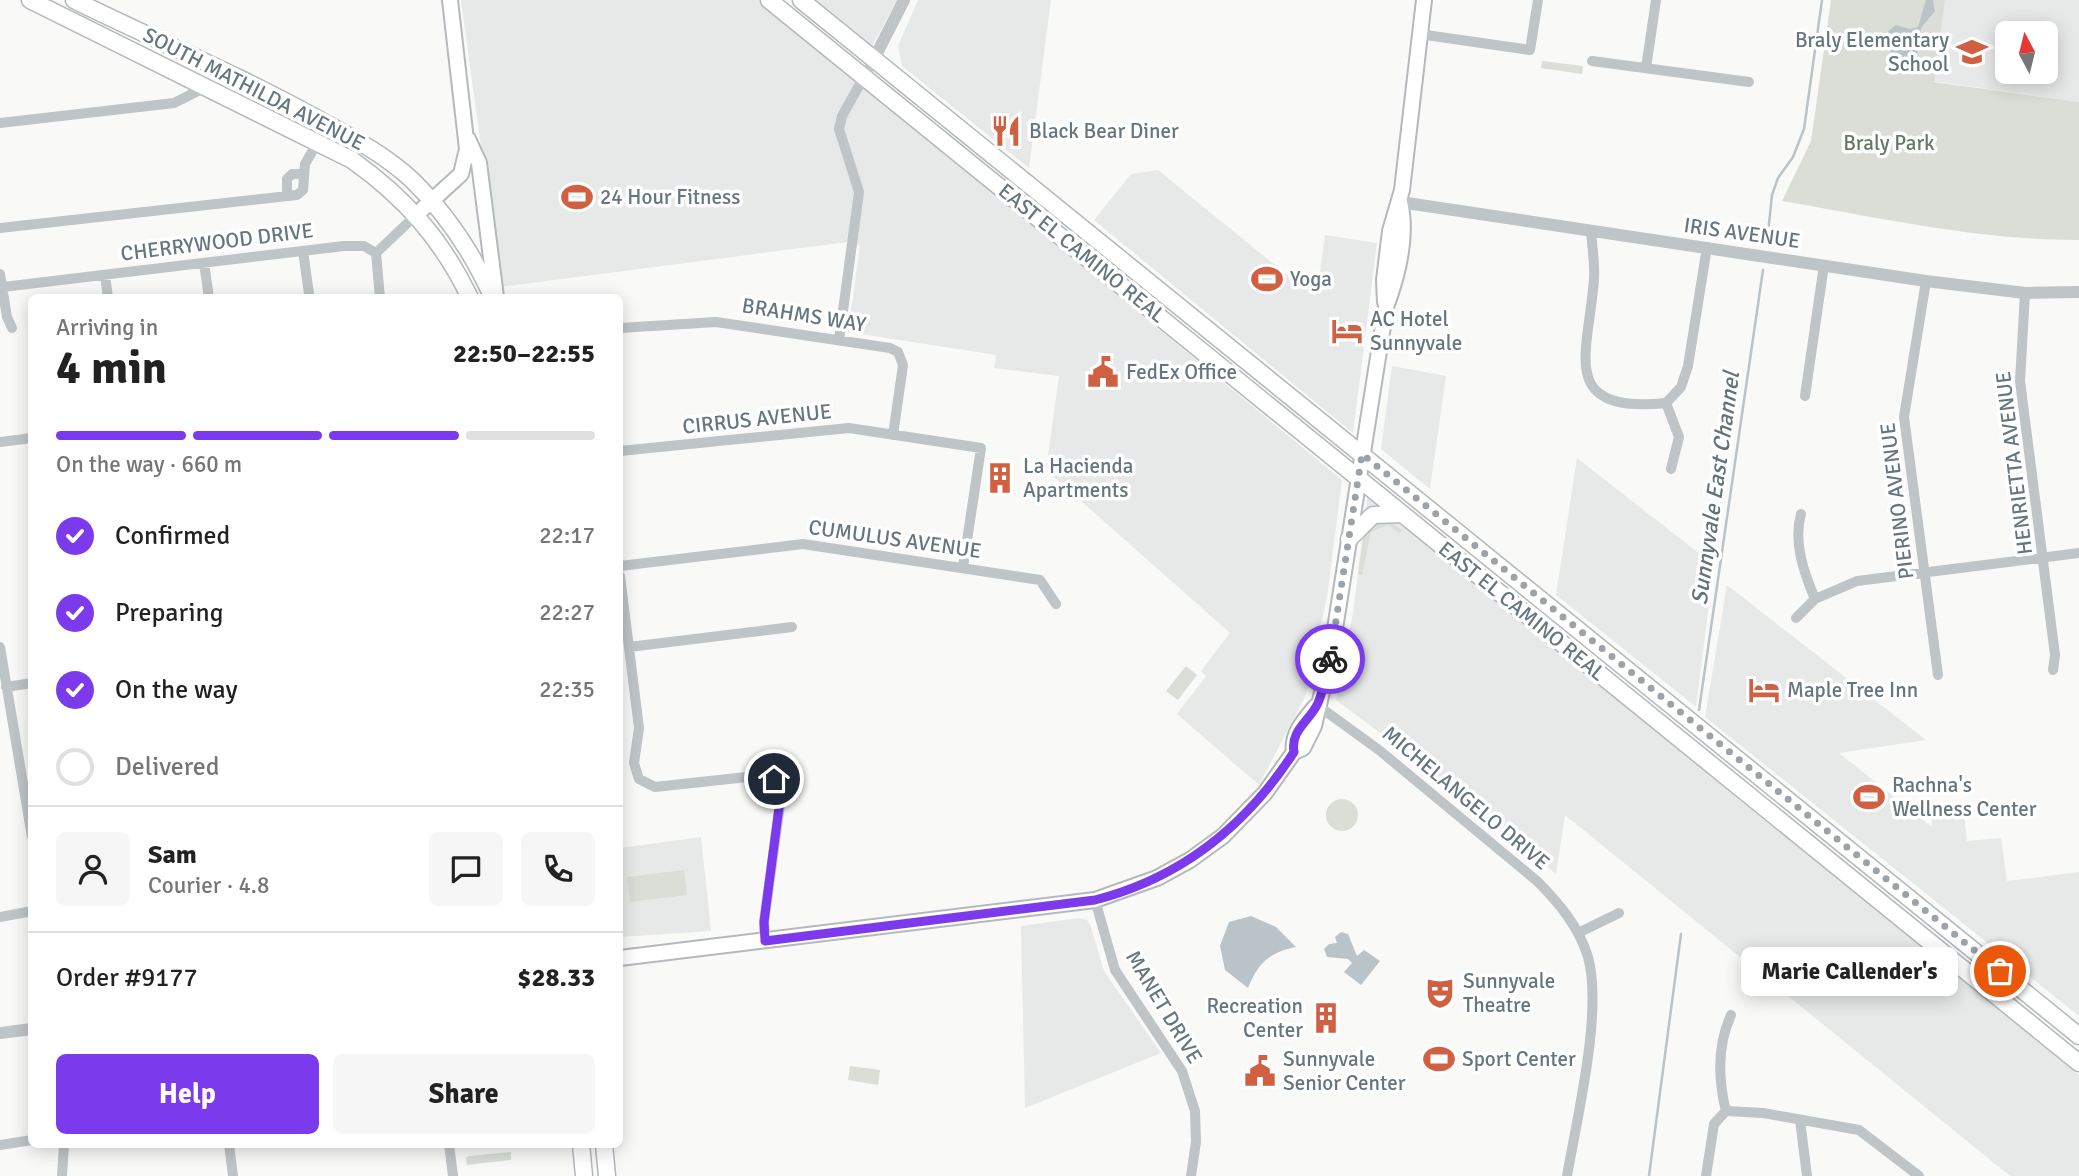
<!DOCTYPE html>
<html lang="en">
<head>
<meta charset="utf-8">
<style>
	:root { --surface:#fff; --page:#f6f6f6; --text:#222; --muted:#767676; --line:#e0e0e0; --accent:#7c3aed }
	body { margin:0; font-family:Signika,sans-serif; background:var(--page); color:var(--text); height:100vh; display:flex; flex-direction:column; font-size:26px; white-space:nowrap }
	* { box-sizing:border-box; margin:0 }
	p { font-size:23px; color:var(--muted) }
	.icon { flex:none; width:38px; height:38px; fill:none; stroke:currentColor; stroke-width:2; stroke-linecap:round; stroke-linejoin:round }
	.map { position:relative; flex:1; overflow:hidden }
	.details { position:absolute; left:28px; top:294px; width:595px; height:854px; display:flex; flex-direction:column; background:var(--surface); border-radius:10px; box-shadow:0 4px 18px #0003 }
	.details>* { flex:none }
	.needle { width:46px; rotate:353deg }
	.controls { position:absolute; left:1995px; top:21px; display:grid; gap:14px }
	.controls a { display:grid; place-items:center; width:63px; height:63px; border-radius:10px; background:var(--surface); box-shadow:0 4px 18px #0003; font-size:35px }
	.pin { position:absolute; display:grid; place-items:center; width:60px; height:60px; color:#fff; margin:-30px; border:4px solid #fff; border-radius:50%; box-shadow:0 2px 7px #0007 }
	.courier { position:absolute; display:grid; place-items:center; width:70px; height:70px; margin:-35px; border:5px solid #7c3aed; border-radius:50%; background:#fff; color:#222; box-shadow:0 2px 9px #0007 }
	.bubble { position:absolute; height:49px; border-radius:10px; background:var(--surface); box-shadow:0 4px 18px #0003; font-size:23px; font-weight:800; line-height:49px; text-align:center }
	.head em { font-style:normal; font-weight:800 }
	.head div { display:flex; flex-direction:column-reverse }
	.head { display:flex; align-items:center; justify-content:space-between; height:119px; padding:0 28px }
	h1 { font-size:46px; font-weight:800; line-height:52px }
	.bar { display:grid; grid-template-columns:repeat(4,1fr); gap:10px 7px; align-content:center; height:84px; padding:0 28px }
	.bar i { height:9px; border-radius:5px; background:var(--line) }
	.bar .on { background:var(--accent) }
	.bar p { grid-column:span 4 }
	.line { display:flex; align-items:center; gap:18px; padding:0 28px; border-top:2px solid var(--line) }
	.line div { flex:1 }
	.round { display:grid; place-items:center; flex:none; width:74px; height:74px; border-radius:10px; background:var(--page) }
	ol { padding:0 28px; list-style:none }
	li { display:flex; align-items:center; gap:21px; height:77px }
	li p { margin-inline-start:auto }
	li .icon { padding:7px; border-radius:50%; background:var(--accent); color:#fff; stroke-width:4 }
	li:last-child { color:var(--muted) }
	li i { width:38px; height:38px; border:4px solid var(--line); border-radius:50% }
	.button { display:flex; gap:14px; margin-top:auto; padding:14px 28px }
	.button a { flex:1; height:80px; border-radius:10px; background:var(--accent); color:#fff; font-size:28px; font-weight:800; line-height:80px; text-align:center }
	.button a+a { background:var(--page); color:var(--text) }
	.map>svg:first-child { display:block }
	.built { fill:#e7e8e8; fill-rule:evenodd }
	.green { fill:#daded7 }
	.water { fill:#bac4c8 }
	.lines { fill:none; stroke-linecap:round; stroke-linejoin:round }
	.stream { stroke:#bac4c8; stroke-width:2.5 }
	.secondary-casing { stroke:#b4b9bd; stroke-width:18 }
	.primary-casing { stroke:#b3b8bb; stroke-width:19 }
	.minor { stroke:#bfc4c7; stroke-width:10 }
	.tertiary { stroke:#bfc4c7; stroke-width:12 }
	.secondary { stroke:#fff; stroke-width:14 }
	.primary { stroke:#fff; stroke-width:16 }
	.done { stroke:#9aa3a9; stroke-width:7; stroke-dasharray:0 12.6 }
	.route { stroke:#7c3aed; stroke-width:9 }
	.labels { text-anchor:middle; stroke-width:7; stroke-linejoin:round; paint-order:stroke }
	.poi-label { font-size:21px; fill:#67757f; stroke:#fff; text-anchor:start }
	.street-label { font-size:21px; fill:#67757f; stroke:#fff }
	.park-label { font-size:21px; fill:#697866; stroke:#fff }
	.water-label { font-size:23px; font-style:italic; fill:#637378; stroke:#fff }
</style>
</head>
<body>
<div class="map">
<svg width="2079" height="1176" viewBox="0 0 2079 1176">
	<rect width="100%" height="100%" fill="#f9f9f8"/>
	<path class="built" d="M461,0h298l583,480 -15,117 -21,98 -47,90 -82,-71 29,-38 -5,-5 29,-38 -184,-163 13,-94 -65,-8 2,-13 -148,-23 12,-86 -12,-4 -348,45z
		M814,0h83l-26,48z
		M918,0h133l-22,168 -127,-102 -4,-20z
		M1945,0h134v102l-146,-21zM2007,33h39v39h-39z
		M1158,170l134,109 27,1 6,-45 52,8 -24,190 -259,-213 37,-46z
		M1392,366l54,10 -16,113 -49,-40z
		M1577,458l137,107 -18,142 -140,-112z
		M1368,491l711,584v101h-69l-445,-361 -9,59 -153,-124 -67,-50 17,-87z
		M1727,585l199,155 -87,13 93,74 -1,-17 32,-4 4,35 34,-3 6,43 72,-9v144l-374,-299z
		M701,837l10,94 -91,6v-89z
		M1079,918l8,2 4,7 13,44 57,82 -136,55 -4,-182z"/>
	<path class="green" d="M1831,0h114l-11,82 145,20v138c-103,0 -197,-22 -297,-39l29,-60z
		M1542,61l41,5 -1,8 -41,-6z
		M1376,521l15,1 12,9 -4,2 -11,-8 -17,7 -9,43 -4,-1 6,-40z
		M1186,666l11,9 -19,25 -12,-9z
		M1326 815a16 16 0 1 1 32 0a16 16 0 1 1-32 0Z
		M684,870l3,25 -57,7 -3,-25z
		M850,1066l30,4 -2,15 -30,-5z
		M511,1152v8l-44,5 -1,-7 3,-2z"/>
	<path class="water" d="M1926,0h7l2,11 -14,17 -3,24 -11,7 -11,-1 -10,-13v-12l10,-8 14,4 8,-2z
		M1251,916l25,11 20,20c-26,5 -38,16 -48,41l-23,-18 -5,-24 9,-24z
		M1341,932l7,2 9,22 7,-6 16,11 -19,24 -17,-13 8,-9 -4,-4 -21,-2 -3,-8 5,-5 8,-1 -2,-6z"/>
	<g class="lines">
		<path class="stream" d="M1767,243l5,-48 6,-17 15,-21 11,-28 18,-129
			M1699,710l64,-440
			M1649,1176l32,-242"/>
		<defs>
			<path id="secondary" d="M468,139l11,24 17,134
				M417,214l44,-40 6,-25 -17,-149
				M1385,302l-1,-22 6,-49 12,-41 22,-190
				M1294,752c-3,-18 11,-33 22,-46
				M620,958l475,-58 62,-22 33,-18 33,-24 42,-43 29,-41 9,-4 11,-22 17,-72 55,-347c12,-32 22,-71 14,-105"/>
			<path id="primary" d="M30,0l322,160c52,37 90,79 118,138
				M74,0c81,40 165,75 244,119 33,18 66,35 94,61 34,33 61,74 81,118
				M769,0l1310,1063
				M801,0l1278,1036
				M1349,539l24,-24 29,-1
				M581,1144l3,32
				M604,1144l3,32"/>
		</defs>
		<use href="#secondary" class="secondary-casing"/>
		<use href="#primary" class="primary-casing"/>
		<path class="minor" d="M1419,34l111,16 8,-50
			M1592,61l157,21
			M1646,68l10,-68
			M0,123l174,-20 30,-15
			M287,196v-17l5,-5h11
			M0,228l297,-33 6,-5 2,-26 12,-21
			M1591,231c1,15 4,32 3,48 -5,73 -38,135 72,124
			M303,251l6,43
			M376,253l41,-39
			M376,253l4,45
			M204,263l5,35
			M0,274l7,43 5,11
			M105,275l3,23
			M1926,281l-22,136 34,258
			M3,287l341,-41h20l12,7
			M2025,293l-5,88 35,274 -2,15
			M620,328l96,-6 174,26 8,4 5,13 -10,70
			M839,340l20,-148 -20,-63 3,-13 32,-57
			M1805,396l19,-131
			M1666,403l15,-16 7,-21 19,-119
			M1666,403l13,34 -8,32
			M0,442l32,-4
			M620,451l229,-23 132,20 -18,119
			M1801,514c-8,28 3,59 14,85
			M620,566l183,-22 237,36 16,24
			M620,576l19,152 -5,35 5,16 16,8 110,-12 15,10 1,13 -17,123 1,20
			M1796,618l19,-19 42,-18 222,-28
			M0,647l32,190
			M629,647l163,-20
			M6,687l26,-4
			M1317,705l62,45 158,131c22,22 42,46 51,76 15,54 -11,161 -21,219
			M1095,900l20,70 67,101 13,40 1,31 -5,34
			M0,917l32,-6
			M1578,933l41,-20
			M1726,1111l37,2 96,17 60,46
			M1726,1111c-8,-32 -9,-65 5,-96
			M1800,1120l7,56
			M229,1144l4,32
			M449,1144l4,32
			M0,1145l32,-5
			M62,1176l2,-32
			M1706,1176l8,-52 12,-13"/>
		<path class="tertiary" d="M874,59l30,-59
			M1400,202l526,79 99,12 54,-1
			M0,1033l32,-4"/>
		<use href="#secondary" class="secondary"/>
		<use href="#primary" class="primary"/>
	</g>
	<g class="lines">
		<path class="done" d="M1330,659l32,-205 638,517"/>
		<path class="route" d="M774,779l7,13 -17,130 1,19 330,-41c86,-22 151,-74 199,-148 -4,-22 16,-31 24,-49 6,-14 8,-30 12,-44"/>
	</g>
	<defs>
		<symbol id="school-bare" viewBox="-9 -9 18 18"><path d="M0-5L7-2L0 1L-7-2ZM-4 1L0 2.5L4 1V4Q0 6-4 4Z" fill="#d06041" stroke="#fff" stroke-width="2.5" paint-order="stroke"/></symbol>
		<symbol id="restaurant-bare" viewBox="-9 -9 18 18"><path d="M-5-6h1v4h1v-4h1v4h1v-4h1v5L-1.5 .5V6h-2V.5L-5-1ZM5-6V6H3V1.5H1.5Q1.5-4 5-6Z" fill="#d06041" stroke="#fff" stroke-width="2.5" paint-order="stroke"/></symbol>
		<symbol id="stadium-bare" viewBox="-9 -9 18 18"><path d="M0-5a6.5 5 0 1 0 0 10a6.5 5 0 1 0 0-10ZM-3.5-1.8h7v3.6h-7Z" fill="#d06041" stroke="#fff" stroke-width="2.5" paint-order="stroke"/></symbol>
		<symbol id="hotel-bare" viewBox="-9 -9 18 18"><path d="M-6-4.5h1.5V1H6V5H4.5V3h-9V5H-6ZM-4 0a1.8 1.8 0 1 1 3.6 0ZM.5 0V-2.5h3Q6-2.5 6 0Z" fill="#d06041" stroke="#fff" stroke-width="2.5" paint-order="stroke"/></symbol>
		<symbol id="civic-bare" viewBox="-9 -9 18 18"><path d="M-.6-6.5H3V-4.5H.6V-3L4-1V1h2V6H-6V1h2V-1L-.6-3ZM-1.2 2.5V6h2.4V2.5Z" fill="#d06041" stroke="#fff" stroke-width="2.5" paint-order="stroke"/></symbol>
		<symbol id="building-bare" viewBox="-9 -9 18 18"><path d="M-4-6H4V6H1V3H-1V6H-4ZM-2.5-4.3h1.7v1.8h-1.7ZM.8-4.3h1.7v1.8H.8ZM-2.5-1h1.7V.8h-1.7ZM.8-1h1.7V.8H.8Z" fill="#d06041" stroke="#fff" stroke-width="2.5" paint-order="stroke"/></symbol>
		<symbol id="theatre-bare" viewBox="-9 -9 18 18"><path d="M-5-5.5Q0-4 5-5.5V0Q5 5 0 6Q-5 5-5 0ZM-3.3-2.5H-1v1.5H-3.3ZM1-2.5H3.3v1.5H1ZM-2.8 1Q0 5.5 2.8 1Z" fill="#d06041" stroke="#fff" stroke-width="2.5" paint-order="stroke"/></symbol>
	</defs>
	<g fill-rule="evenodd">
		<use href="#school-bare" x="1950" y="30" width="44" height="44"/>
		<use href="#restaurant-bare" x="984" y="109" width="44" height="44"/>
		<use href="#stadium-bare" x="555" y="175" width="44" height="44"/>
		<use href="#stadium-bare" x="1245" y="257" width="44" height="44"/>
		<use href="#hotel-bare" x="1325" y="309" width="44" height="44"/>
		<use href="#civic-bare" x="1081" y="350" width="44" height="44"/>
		<use href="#building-bare" x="978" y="456" width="44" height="44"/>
		<use href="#hotel-bare" x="1742" y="668" width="44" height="44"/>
		<use href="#stadium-bare" x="1847" y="775" width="44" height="44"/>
		<use href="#theatre-bare" x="1418" y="971" width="44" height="44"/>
		<use href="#building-bare" x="1304" y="996" width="44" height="44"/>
		<use href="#stadium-bare" x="1417" y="1037" width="44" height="44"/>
		<use href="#civic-bare" x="1238" y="1049" width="44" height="44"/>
	</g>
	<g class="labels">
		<g class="poi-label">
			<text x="1949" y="47" text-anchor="end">Braly Elementary<tspan x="1949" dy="24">School</tspan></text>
			<text x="1029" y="138">Black Bear Diner</text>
			<text x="600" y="204">24 Hour Fitness</text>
			<text x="1290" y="286">Yoga</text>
			<text x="1370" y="326">AC Hotel<tspan x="1370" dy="24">Sunnyvale</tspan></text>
			<text x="1126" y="379">FedEx Office</text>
			<text x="1023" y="473">La Hacienda<tspan x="1023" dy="24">Apartments</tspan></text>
			<text x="1787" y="697">Maple Tree Inn</text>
			<text x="1892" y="792">Rachna's<tspan x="1892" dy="24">Wellness Center</tspan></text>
			<text x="1463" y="988">Sunnyvale<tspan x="1463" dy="24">Theatre</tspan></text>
			<text x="1303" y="1013" text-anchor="end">Recreation<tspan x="1303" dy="24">Center</tspan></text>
			<text x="1283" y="1066">Sunnyvale<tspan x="1283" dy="24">Senior Center</tspan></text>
			<text x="1462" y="1066">Sport Center</text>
		</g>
		<g class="street-label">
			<text transform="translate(254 89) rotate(27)" y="7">SOUTH MATHILDA AVENUE</text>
			<text transform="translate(1742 233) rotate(8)" y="7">IRIS AVENUE</text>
			<text transform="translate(217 242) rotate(-7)" y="7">CHERRYWOOD DRIVE</text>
			<text transform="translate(1082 253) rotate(39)" y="7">EAST EL CAMINO REAL</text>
			<text transform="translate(804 315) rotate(9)" y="7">BRAHMS WAY</text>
			<text transform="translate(757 419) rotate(-6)" y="7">CIRRUS AVENUE</text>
			<text transform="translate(2014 463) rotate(-97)" y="7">HENRIETTA AVENUE</text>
			<text transform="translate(1897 501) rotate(-97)" y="7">PIERINO AVENUE</text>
			<text transform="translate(895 539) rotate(8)" y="7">CUMULUS AVENUE</text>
			<text transform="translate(1522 611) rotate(39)" y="7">EAST EL CAMINO REAL</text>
			<text transform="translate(1466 798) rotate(40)" y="7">MICHELANGELO DRIVE</text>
			<text transform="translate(1164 1007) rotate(59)" y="7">MANET DRIVE</text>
		</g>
		<g class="park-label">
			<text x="1889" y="150">Braly Park</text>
		</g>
		<g class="water-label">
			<text transform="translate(1715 488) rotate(-82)" y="8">Sunnyvale East Channel</text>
		</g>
	</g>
</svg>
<div class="controls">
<a><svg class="needle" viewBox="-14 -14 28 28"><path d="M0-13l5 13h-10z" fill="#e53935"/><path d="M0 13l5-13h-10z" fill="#767676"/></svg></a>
</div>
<div class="pin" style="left:2000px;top:971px;background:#ea580c"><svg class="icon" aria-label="bag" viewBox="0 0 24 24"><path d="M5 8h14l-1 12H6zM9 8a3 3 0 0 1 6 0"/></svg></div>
<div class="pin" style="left:774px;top:779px;background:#1f2937"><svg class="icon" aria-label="home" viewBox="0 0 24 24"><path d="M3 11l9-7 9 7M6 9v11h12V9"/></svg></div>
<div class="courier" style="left:1330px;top:659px"><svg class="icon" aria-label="bike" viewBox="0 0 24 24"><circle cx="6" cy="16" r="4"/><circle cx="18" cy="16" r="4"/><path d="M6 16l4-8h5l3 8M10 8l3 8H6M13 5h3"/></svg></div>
<div class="bubble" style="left:1741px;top:947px;width:217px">Marie Callender's</div>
<section class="details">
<div class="head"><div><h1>4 min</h1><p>Arriving in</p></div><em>22:50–22:55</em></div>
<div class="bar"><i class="on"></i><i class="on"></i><i class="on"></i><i></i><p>On the way · 660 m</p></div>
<ol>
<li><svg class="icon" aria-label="check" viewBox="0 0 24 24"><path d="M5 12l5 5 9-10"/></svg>Confirmed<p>22:17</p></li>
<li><svg class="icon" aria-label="check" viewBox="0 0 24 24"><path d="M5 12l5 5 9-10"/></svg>Preparing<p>22:27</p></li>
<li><svg class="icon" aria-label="check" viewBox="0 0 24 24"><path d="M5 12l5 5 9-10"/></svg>On the way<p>22:35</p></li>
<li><i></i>Delivered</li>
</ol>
<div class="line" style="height:126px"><a class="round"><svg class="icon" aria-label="person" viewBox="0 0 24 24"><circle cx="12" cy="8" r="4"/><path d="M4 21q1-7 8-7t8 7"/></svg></a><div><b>Sam</b><p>Courier · 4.8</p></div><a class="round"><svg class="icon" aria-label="chat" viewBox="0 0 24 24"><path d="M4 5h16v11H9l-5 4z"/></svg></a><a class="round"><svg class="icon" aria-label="phone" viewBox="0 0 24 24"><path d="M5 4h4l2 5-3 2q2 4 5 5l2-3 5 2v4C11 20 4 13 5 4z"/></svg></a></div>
<div class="line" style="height:91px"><div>Order #9177</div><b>$28.33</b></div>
<div class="button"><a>Help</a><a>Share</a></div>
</section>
</div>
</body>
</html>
